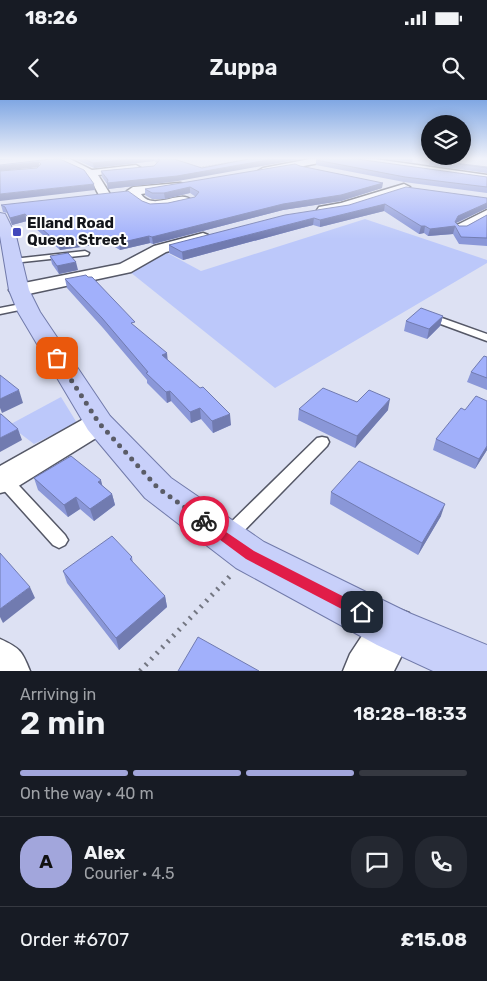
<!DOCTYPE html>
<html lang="en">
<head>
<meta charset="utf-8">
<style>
	:root { --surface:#171b24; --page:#242831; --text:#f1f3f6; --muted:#9ea1a6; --line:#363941; --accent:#a2a6dc }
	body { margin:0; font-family:Rubik,sans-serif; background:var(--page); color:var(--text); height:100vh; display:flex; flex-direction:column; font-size:19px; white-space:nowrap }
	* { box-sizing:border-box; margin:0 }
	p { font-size:16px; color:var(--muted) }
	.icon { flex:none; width:28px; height:28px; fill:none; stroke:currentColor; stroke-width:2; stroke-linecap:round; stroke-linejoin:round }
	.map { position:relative; height:571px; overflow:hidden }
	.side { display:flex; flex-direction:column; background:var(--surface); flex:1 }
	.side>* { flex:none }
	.fabs { position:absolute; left:421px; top:15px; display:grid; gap:10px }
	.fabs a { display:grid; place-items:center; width:50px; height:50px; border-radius:50%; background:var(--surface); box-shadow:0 2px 12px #0003; font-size:25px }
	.pin { position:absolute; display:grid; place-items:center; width:42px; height:42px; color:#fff; margin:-21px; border-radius:10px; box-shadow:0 2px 8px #0006 }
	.courier { position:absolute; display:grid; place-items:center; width:50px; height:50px; margin:-25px; border:4px solid #e11d48; border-radius:50%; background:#fff; color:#222; box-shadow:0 1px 6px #0007 }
	.overview em { font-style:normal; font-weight:600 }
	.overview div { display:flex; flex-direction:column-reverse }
	.overview { display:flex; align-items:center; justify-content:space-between; height:85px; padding:0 20px }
	h1 { font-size:32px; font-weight:600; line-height:38px }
	.bar { display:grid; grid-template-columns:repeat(4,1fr); gap:8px 5px; align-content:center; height:60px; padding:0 20px }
	.bar i { height:6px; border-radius:4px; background:var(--line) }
	.bar .on { background:var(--accent) }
	.bar p { grid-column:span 4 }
	.line { display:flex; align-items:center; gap:12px; padding:0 20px; border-top:1px solid var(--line) }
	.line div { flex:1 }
	.round { display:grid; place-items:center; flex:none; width:52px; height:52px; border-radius:20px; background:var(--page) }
	.status { display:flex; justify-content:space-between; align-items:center; height:35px; padding:0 25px; background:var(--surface); direction:ltr }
	.status svg { height:14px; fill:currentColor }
	header { display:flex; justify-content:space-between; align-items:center; height:65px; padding:0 20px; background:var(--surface); font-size:22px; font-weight:600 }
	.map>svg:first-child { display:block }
	.green { fill:#bcc8fa }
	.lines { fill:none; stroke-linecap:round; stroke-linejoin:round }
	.service-casing { stroke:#555867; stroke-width:3 }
	.minor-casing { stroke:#555867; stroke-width:3 }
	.primary-casing { stroke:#717aaa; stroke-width:2 }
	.path-far1 { stroke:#747782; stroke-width:1; stroke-dasharray:0.5 1; stroke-linecap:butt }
	.path { stroke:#747782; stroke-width:5; stroke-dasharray:2 6; stroke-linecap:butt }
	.service { fill:#fff; fill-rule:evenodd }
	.minor { fill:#fff; fill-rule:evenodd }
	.primary { fill:#c8d0fa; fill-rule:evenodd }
	.wall { fill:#8a97d8 }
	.shaded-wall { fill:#717bb0 }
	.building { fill:#a1b0fb; stroke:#717bb0 }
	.route { fill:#e11d48 }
	.done { stroke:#5a5c67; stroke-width:5; stroke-dasharray:0 9 }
	.poi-dot { fill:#4248bc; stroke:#fff; stroke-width:2 }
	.labels { text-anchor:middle; stroke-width:4; stroke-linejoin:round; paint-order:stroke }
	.far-poi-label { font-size:15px; font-weight:bold; fill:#13151b; stroke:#fff; text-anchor:start }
</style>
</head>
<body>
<div class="status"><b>18:26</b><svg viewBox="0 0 49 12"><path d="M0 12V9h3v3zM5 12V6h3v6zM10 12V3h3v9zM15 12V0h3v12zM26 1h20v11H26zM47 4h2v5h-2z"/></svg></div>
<header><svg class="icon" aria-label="back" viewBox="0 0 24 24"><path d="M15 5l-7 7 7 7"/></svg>Zuppa<svg class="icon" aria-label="search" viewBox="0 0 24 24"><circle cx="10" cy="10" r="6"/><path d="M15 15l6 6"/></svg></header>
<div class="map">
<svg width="487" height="571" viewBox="0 0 487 571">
	<rect width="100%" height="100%" fill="#dde1f3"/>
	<path class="green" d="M365,119l122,41v3l-212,125 -150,-120 35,-19 41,22z
		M61,297l16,26 -43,21 -25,-19z"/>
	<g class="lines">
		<defs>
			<path id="service" d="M85,151l4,2 -1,2 -75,8 -4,-2 4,-2z
				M26,203l5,3 -2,2 -29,6v-6z
				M442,218l45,16v7l-49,-18v-4z
				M322,337l5,1 2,4 -2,4 -93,95 -6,3 -6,-3 -3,-5 3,-5 95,-93z
				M3,373l6,2 56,60 3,5 -3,5 -6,3 -6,-3 -53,-59v-12z"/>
			<path id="minor" d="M56,59h14l22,11 44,-5 5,3 -5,3 -38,4 12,19 -6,4 -4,-1 -8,-15 -9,-9z
				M310,59h19l-5,3 -61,12 -5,-3 5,-3z
				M352,59h23l112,16v6l-130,-19z
				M180,83l4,1 2,2 -2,2 -43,6c12,18 39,-5 50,6l-2,3c-15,3 -37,10 -52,1 -5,-3 -7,-8 -10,-13l6,-4z
				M404,84l6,3 -2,2 -60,21 -24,4 -7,-4 2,-3 22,-4z
				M487,110v10c-9,5 -19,14 -30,11l-2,-3 2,-3z
				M203,133l5,2 3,3 -3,3 -42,11 -35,20 -112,24 -7,-2 -3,-4 3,-4 7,-2 101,-20 34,-18z
				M99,314l10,2 5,7 -5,7 -97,60 -12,3v-27l89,-50z
				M393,507l16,6 6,16 -21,42h-51l7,-17 27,-41z
				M0,539c20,9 22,12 30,32h-30z"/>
			<path id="primary" d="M0,113l5,1 11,22 13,54 11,22 70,104 61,62 93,64 145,71 78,32v26h-54l-56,-26 -141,-77 -91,-70 -57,-68 -70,-118 -9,-22 -9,-54z"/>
		</defs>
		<use href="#service" class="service-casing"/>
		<use href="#minor" class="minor-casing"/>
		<use href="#primary" class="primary-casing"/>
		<path class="path-far1" d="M196,68l53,-9"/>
		<path class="path" d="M140,571l91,-96"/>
		<use href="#service" class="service"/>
		<use href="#minor" class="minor"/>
		<use href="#primary" class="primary"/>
	</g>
	<path class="wall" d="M75,59h99l4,22 -70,8 -1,-5 -5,-7 -1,-6 53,-5 3,-3 -3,-2 -60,7z
		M388,59h25l-1,3z
		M316,60l171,17v16l-83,-11 -88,-17z
		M430,60l57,7v6l-58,-8z
		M300,66l82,22 -41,13 -58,9 -130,34 -3,-1 -30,7 -12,-7 -48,7 -33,-29 -15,4 -5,-12 -4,-1 -2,-7 141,-4 8,3 18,-1 27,-6h1l-6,-4 -25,6h-13l-7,-4v-6z
		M487,98v10l-31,15 3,3h8l20,-11v31l-28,-2 -6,-10 -25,2 -4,-3 -5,1 -35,-23 -64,16 -7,-2 -130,35 -14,-7v-8l180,-40z
		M50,156l28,14 -19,4 -7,-10z
		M65,179l71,48 95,98 -18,8 -12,-14 -10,4 -20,-22 -4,2 -20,-20v-3l-44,-52 -36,-40z
		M443,216l-3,10 -13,13 -23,-8 2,-10z
		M487,257v33l-20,-8 4,-10z
		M487,301v49l-12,19 -42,-19 3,-11 29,-29z
		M357,302l31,8 -33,38 -57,-28 1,-11z
		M34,378l69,8 9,8 3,11 -21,16 -14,-12 -12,8 -30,-27z
		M331,392l110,24 -23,39 -88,-51z
		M132,457l1,6 32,33 2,11 -48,43 -52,-67 -4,-12z"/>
	<path class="shaded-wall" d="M0,59h13l-13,1z
		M130,59h24v2l-60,7 -1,-5z
		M273,59h28l-123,22 -70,8 -1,-6z
		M39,62l1,5 -40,4v-5z
		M383,83l-1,5 -41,13 -58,9 -130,34 -1,-7 131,-33z
		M94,84l1,6 -95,11v-7z
		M190,87v6l-25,6 -1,-6z
		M487,103v5l-31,15 -3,11 -25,2 2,-7 25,-7 3,-6z
		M385,104l-1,7 -64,16v-7z
		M25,114l2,7 -15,4 -2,-7z
		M314,118l-1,7 -130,35 -1,-8z
		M421,126h4l-1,7 -5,1z
		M107,136l1,7 -48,7 -2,-7z
		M149,136l1,7 -30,7 -1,-7z
		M76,162l2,8 -19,4 -2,-8z
		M443,216l-3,10 -13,13 2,-10z
		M167,253l1,10 -6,-8z
		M19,290l4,13 -21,10 -2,-5v-9z
		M170,291l1,10 -4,2 -1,-11z
		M390,299l-2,11 -33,38 2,-12z
		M200,308l1,11 -10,4 -1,-11z
		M230,314l1,11 -18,8 -1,-12z
		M18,329l4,11 -22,12v-14z
		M487,346v4l-12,19 4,-10z
		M101,380l3,12 -6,-10z
		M112,394l3,11 -21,16 -4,-12z
		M76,397l4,12 -12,8 -4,-12z
		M445,404l-4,12 -23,39 4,-12z
		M30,487l5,11 -32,25 -3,-6v-8z
		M165,496l2,11 -48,43 -3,-12z"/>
	<path class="building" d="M51,59h9l24,11 10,14 -94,10v-23l37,-3 4,-4 -2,-2 -39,4v-1z
		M84,59h46l-37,4z
		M158,59h16l28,9 47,-9h24l-96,17 -70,7 1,-3 -7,-9 53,-5 6,-6z
		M322,59h35l130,18v10l-82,-10 -89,-17z
		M430,60l57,7v1z
		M295,64l5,2 83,17 -42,12 -58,9 -131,33 -3,-1 -30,7 -12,-7 -49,7 -33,-29 -15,4 -5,-11 -4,-2 127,-14 14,10 8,3 18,-1 27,-6 4,-5 -9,-5 -26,6h-12l-7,-4z
		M406,87l81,11v5l-29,13 -3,6 4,4h8l20,-11v23l-26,-1 -6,-11 -25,3 -5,-3h-4l-36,-22 -65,16 -6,-2 -132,34 -13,-7 116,-30 64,-10z
		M68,153l8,9 -19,4 -7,-10z
		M86,175l2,2h4l43,45 -4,1 36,30 -5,2 38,33 3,-1 27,27 -18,7 -12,-13 -10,4 -20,-21 -4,1 -20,-19 2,-1 -46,-54 -37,-39z
		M421,208l22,8 -14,13 -23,-8z
		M484,256l3,1v21l-16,-6z
		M0,275l19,15 -19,9z
		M323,288l34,14 12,-12 21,9 -33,37 -58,-27z
		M476,296l11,5v45l-8,13 -43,-20 25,-31 4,2z
		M0,314h1l17,15 -18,9z
		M71,356l30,24 -3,2 14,12 -22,15 -14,-12 -12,8 -30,-27z
		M359,361l86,43 -23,39 -91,-51z
		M112,436l20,21 -2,2 35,37 -49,42 -53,-67z
		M0,453l30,34 -30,22z
		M198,537l61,34h-81z"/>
	<linearGradient id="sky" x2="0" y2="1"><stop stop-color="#80a7e3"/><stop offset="0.42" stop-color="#f0f2fa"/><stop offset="1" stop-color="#f0f2fa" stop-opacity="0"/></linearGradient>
	<rect width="487" height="139" fill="url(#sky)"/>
	<path class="route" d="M204,417l50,34 112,57 2,4 -2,5 -4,2 -5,-2 -111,-58 -46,-34 -2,-4 2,-3z"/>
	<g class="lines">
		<path class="done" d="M57,258l42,65 59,65 46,33"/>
	</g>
	<rect class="poi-dot" x="12" y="127" width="10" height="10" rx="2.5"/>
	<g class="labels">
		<g class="far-poi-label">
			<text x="27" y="128">Elland Road<tspan x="27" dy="17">Queen Street</tspan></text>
		</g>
	</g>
</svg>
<div class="fabs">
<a><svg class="icon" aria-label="layers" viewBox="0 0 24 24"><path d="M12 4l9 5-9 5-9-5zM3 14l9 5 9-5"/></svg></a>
</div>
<div class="pin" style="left:57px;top:258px;background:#ea580c"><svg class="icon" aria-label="bag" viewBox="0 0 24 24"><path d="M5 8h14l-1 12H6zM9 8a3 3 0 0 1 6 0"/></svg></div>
<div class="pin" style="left:362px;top:512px;background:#1f2937"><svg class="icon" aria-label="home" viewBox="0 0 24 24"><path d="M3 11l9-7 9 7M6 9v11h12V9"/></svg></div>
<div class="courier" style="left:204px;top:421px"><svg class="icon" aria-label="bike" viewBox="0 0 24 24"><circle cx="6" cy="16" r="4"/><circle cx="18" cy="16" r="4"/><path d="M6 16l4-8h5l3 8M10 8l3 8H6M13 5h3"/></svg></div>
</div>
<section class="side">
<div class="overview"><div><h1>2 min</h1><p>Arriving in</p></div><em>18:28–18:33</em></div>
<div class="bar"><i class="on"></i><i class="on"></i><i class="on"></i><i></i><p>On the way · 40 m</p></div>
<div class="line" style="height:90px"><b class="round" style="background:var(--accent);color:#111">A</b><div><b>Alex</b><p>Courier · 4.5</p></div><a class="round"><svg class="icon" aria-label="chat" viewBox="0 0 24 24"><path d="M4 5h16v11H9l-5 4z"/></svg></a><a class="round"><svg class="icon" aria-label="phone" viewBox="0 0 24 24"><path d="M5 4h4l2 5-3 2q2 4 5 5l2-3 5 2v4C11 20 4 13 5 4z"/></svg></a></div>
<div class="line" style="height:65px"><div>Order #6707</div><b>£15.08</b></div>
</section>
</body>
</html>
